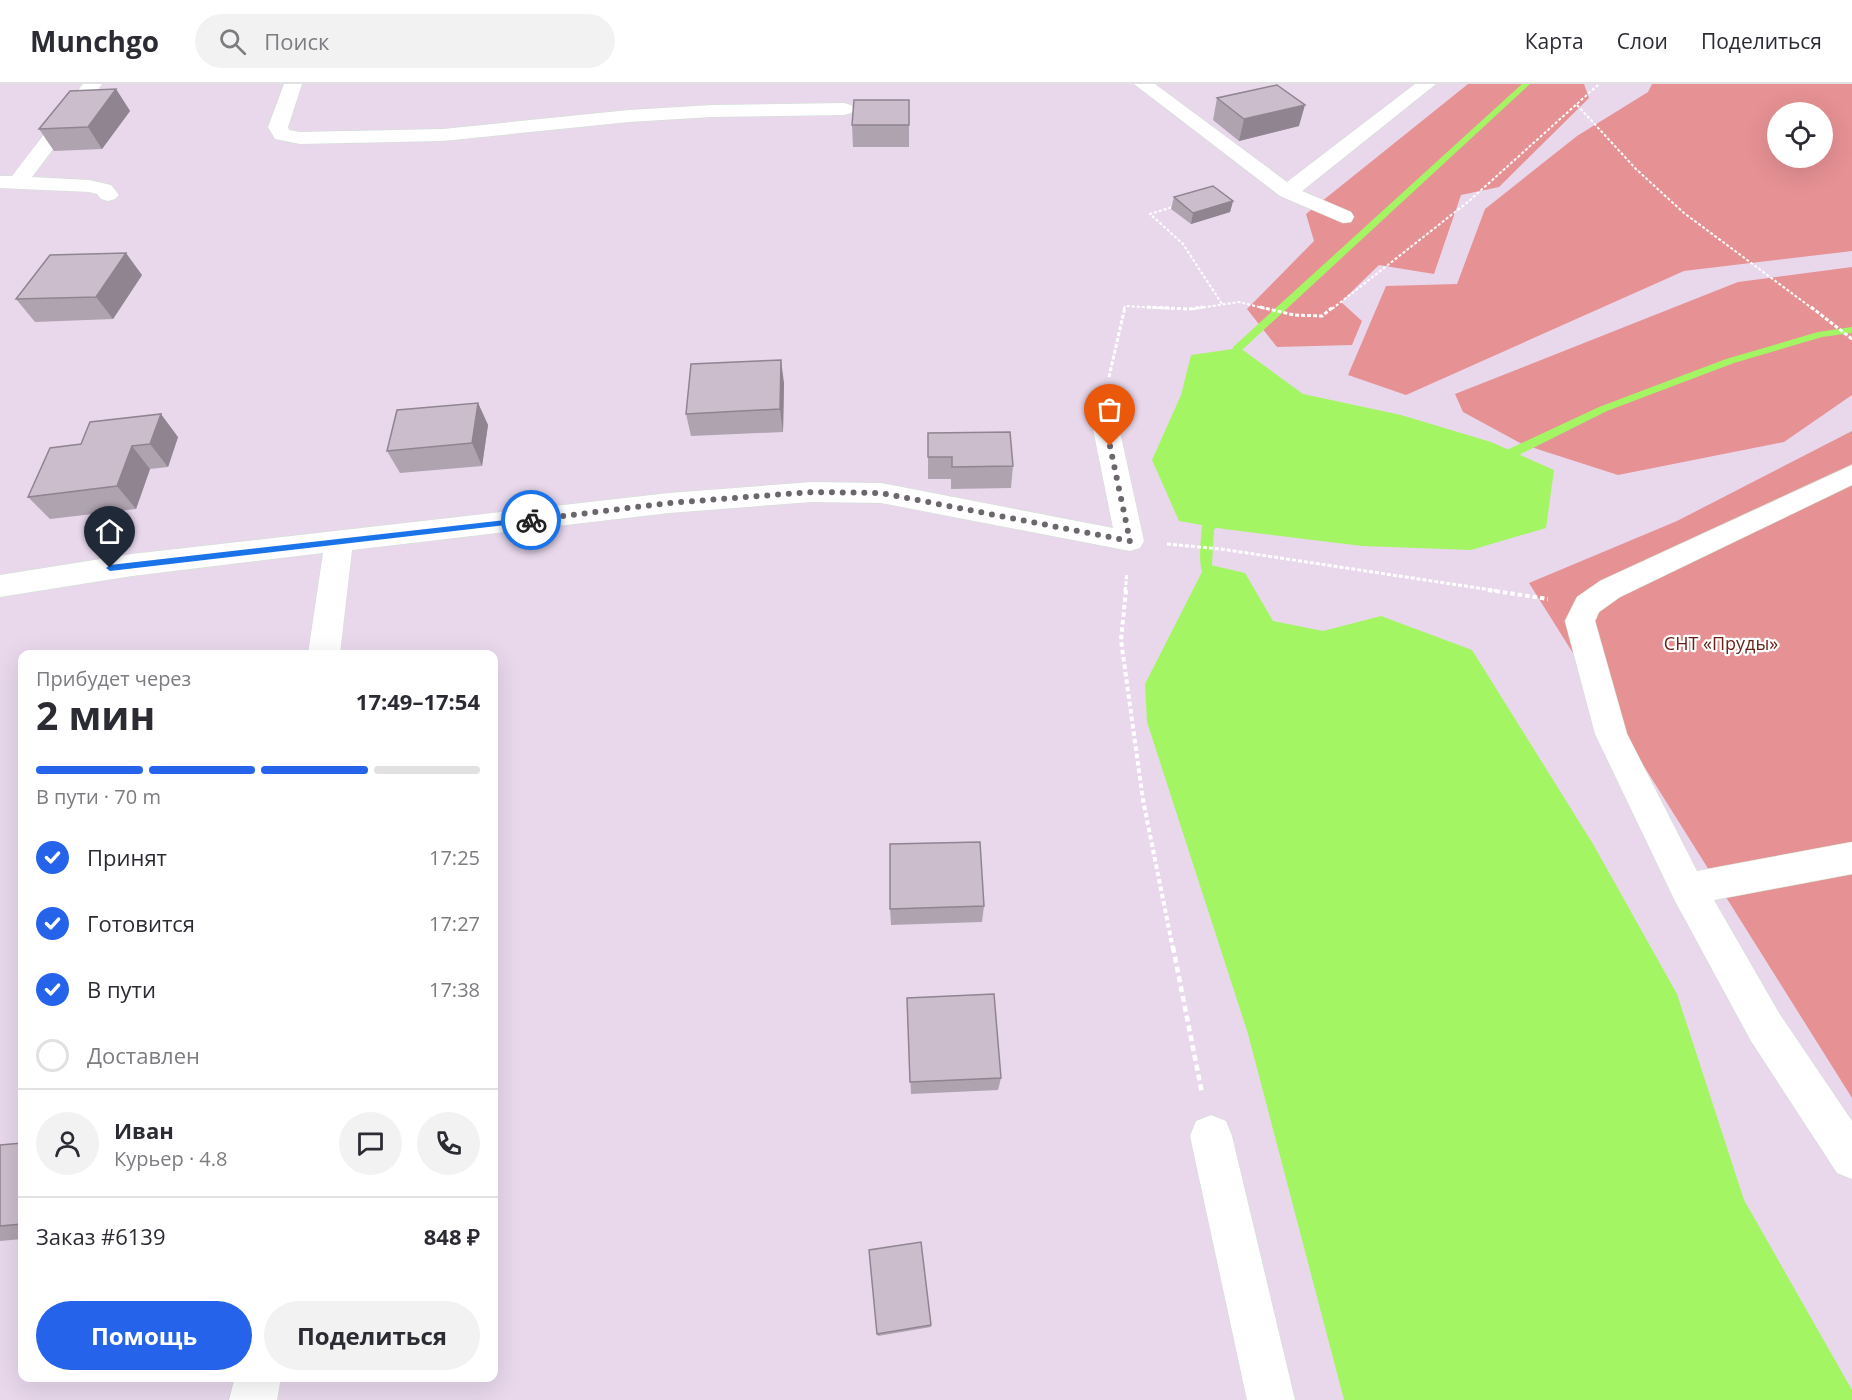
<!DOCTYPE html>
<html lang="ru">
<head>
<meta charset="utf-8">
<style>
	:root { --surface:#fff; --page:#f2f2f3; --text:#2b2b33; --muted:#7c7c81; --line:#e1e1e2; --accent:#2563eb }
	body { margin:0; font-family:"Open Sans",sans-serif; background:var(--page); color:var(--text); height:100vh; display:flex; flex-direction:column; font-size:22px; white-space:nowrap }
	* { box-sizing:border-box; margin:0 }
	p { font-size:20px; color:var(--muted) }
	.icon { flex:none; width:33px; height:33px; fill:none; stroke:currentColor; stroke-width:2; stroke-linecap:round; stroke-linejoin:round }
	.map { position:relative; flex:1; overflow:hidden }
	.sheet { position:absolute; left:18px; top:566px; width:480px; height:732px; display:flex; flex-direction:column; background:var(--surface); border-radius:12px; box-shadow:0 6px 24px #0002 }
	.sheet>* { flex:none }
	.controls { position:absolute; left:1767px; top:18px; display:grid; gap:12px }
	.controls a { display:grid; place-items:center; width:66px; height:66px; border-radius:50%; background:var(--surface); box-shadow:0 6px 24px #0002; font-size:30px }
	.pin { position:absolute; display:grid; place-items:center; width:51px; height:51px; color:#fff; margin:-62px -26px; border-radius:50% 50% 50% 0; rotate:-45deg; box-shadow:0 0 6px #0007 }
	.pin .icon { rotate:45deg }
	.courier { position:absolute; display:grid; place-items:center; width:60px; height:60px; margin:-30px; border:4px solid #1a73e8; border-radius:50%; background:#fff; color:#222; box-shadow:0 2px 8px #0007 }
	.headline em { font-style:normal; font-weight:700 }
	.headline div { display:flex; flex-direction:column-reverse }
	.headline { display:flex; align-items:center; justify-content:space-between; height:102px; padding:0 18px }
	h1 { font-size:39px; font-weight:700; line-height:45px }
	.bar { display:grid; grid-template-columns:repeat(4,1fr); gap:9px 6px; align-content:center; height:72px; padding:0 18px }
	.bar i { height:8px; border-radius:4px; background:var(--line) }
	.bar .on { background:var(--accent) }
	.bar p { grid-column:span 4 }
	.line { display:flex; align-items:center; gap:15px; padding:0 18px; border-top:2px solid var(--line) }
	.line div { flex:1 }
	.round { display:grid; place-items:center; flex:none; width:63px; height:63px; border-radius:32px; background:var(--page) }
	ol { padding:0 18px; list-style:none }
	li { display:flex; align-items:center; gap:18px; height:66px }
	li p { margin-inline-start:auto }
	li .icon { padding:6px; border-radius:50%; background:var(--accent); color:#fff; stroke-width:4 }
	li:last-child { color:var(--muted) }
	li i { width:33px; height:33px; border:3px solid var(--line); border-radius:50% }
	.primary-button { display:flex; gap:12px; margin-top:auto; padding:12px 18px }
	.primary-button a { flex:1; height:69px; border-radius:36px; background:var(--accent); color:#fff; font-size:24px; font-weight:700; line-height:69px; text-align:center }
	.primary-button a+a { background:var(--page); color:var(--text) }
	header { display:flex; align-items:center; gap:36px; box-sizing:border-box; height:84px; padding:0 30px; background:var(--surface); border-bottom:2px solid var(--line) }
	header strong { font-size:28px }
	nav { display:flex; gap:33px; margin-inline-start:auto; font-size:21px }
	.search { width:420px; height:54px; background:var(--page); display:flex; align-items:center; gap:15px; box-sizing:border-box; padding:0 21px; border-radius:33px; color:var(--muted); font-size:22px }
	.map>svg:first-child { display:block }
	.green { fill:#e69194; fill-rule:evenodd }
	.water { fill:#a3f564 }
	.lines { fill:none; stroke-linecap:round; stroke-linejoin:round }
	.stream { fill:#a3f564; fill-rule:evenodd }
	.minor-casing { stroke:#cee2d0; stroke-width:1 }
	.path-far3 { stroke:#fff; stroke-width:2; stroke-dasharray:3 2; stroke-linecap:butt }
	.path-far2 { stroke:#fff; stroke-width:3; stroke-dasharray:4 2; stroke-linecap:butt }
	.path-far1 { stroke:#fff; stroke-width:4; stroke-dasharray:4.5 3; stroke-linecap:butt }
	.path { stroke:#fff; stroke-width:4.5; stroke-dasharray:6 4; stroke-linecap:butt }
	.minor { fill:#fff; fill-rule:evenodd }
	.wall { fill:#afa3b0 }
	.shaded-wall { fill:#8f8490 }
	.building { fill:#ccbdcd; stroke:#8f8490; stroke-width:1.5 }
	.route { fill:#1a73e8 }
	.done { stroke:#6c666d; stroke-width:6; stroke-dasharray:0 10.8 }
	.labels { text-anchor:middle; stroke-width:4.5; stroke-linejoin:round; paint-order:stroke }
	.park-label { font-size:18px; fill:#681d15; stroke:#fff }
</style>
</head>
<body>
<header>
<strong>Munchgo</strong>
<div class="search"><svg class="icon" aria-label="search" viewBox="0 0 24 24"><circle cx="10" cy="10" r="6"/><path d="M15 15l6 6"/></svg>Поиск</div>
<nav><a>Карта</a><a>Слои</a><a>Поделиться</a></nav>
</header>
<div class="map">
<svg width="1852" height="1316" viewBox="0 0 1852 1316">
	<rect width="100%" height="100%" fill="#e9d8ec"/>
	<path class="green" d="M1468,0h116l5,14 -90,89 -38,8 -27,79 -55,-9 -38,37 21,19 -10,24 -75,2 -30,-38 67,-68 -8,-27z
		M1652,0h200v167l-168,20 -278,124 -58,-20 38,-89 71,-2 28,-75 92,-73 71,-44zM1822,28v46h-44v-46z
		M1852,183v128l-68,47 -166,33 -96,-31 -59,-32 -8,-18 283,-112z
		M1852,347v667l-323,-515 148,-62z"/>
	<path class="water" d="M1240,264l63,46 98,21 90,27 63,28 -8,58 -75,22 -109,-4 -138,-17 -45,-8 -27,-61 29,-65 10,-40z
		M1206,480l39,9 28,48 50,10 58,-15 91,34 121,194 84,150 67,206 108,190v10h-508l-96,-366 -101,-312 -2,-38z"/>
	<g class="lines">
		<path class="stream" d="M1522,0h8l-288,266 -2,16 -1,2h-8l-1,-2 3,-19z
			M1852,243v6l-30,4 -88,26 -127,48 -88,44 -20,5 -5,-4 105,-49 127,-48 92,-27z
			M1226,433l4,1v6l-16,5 -2,35 5,16 -6,4c-16,-6 -10,-43 -9,-58l2,-3z"/>
		<defs>
			<path id="minor" d="M83,0h19l-70,93 57,3 22,5 8,10 -4,4 -7,2 -7,-2 -4,-5 -8,-2 -89,-4v-12h12z
				M284,0h18l-14,43 1,3 11,2 143,-3 186,-19 83,-5 132,-2 7,2 3,4 -3,4 -7,2 -132,2 -83,5 -186,19 -143,3 -25,-5 -7,-12z
				M1134,0h21l132,98 128,-98h21l-134,107 49,21 3,5 -3,5 -8,1 -63,-27z
				M1102,317l9,2 4,6 29,132 -4,7 -10,3 -249,-48 -69,-1 -143,11 -317,37 -12,104h-32l15,-101 -191,23 -132,21v-22l132,-21 537,-61 143,-11 69,1 232,45 -24,-119 4,-6z
				M1852,381v20l-232,112 -21,15 -4,9 32,113 70,137 155,-29v32l-138,26 65,113 73,108v58l-15,-6 -86,-132 -76,-140 -80,-167 -30,-113 12,-24 23,-16z
				M1211,1031l15,6 6,15 63,264h-48l-57,-264 6,-15z
				M235,1293h46l-4,23h-48z"/>
		</defs>
		<use href="#minor" class="minor-casing"/>
		<path class="path-far3" d="M1577,21l59,64 48,44 129,96
			M1176,122l-26,8 33,30 39,60
			M1124,225l1,-3 54,3
			M1193,225l46,-7 28,7
			M1332,225l137,-108 130,-117"/>
		<path class="path-far2" d="M1147,223l42,2 14,-2
			M1260,223l34,8 28,1 11,-9
			M1811,223l41,32
			M1109,293l16,-70
			M1167,460l54,5 277,42
			M1125,507l2,-17"/>
		<path class="path-far1" d="M1126,506l-5,50 22,160 30,149
			M1488,506l60,9"/>
		<path class="path" d="M1173,863l29,146"/>
		<use href="#minor" class="minor"/>
	</g>
	<path class="wall" d="M116,5l14,22 -28,38 -48,2 -15,-22z
		M1217,14l82,28 -60,15 -26,-21z
		M909,16v47h-56l-1,-22z
		M1174,113l59,4 -3,11 -39,12 -20,-15z
		M142,191l-29,44 -78,3 -19,-23z
		M784,299l-1,49 -92,4 -5,-22z
		M478,319l10,22 -6,41 -82,7 -13,-22z
		M928,349l85,33 -2,22 -60,1v-10h-23z
		M178,353l-10,30 -18,2 -14,40 -86,10 -22,-22 22,-49z
		M984,822l-2,16 -91,3 -1,-16z
		M907,914l94,80 -3,12 -87,4z
		M22,1059v96l-22,2v-96z
		M931,1241v2l-53,9 -1,-2z"/>
	<path class="shaded-wall" d="M116,5l14,22 -28,38 -14,-22z
		M1305,21l-6,21 -60,15 5,-22z
		M1233,117l-3,11 -39,12 2,-11z
		M126,169l16,22 -29,44 -17,-22z
		M781,276l3,23 -1,49 -3,-23z
		M478,319l10,22 -6,41 -10,-23z
		M161,330l17,23 -10,30 -18,-23z
		M132,362l18,23 -14,40 -19,-23z"/>
	<path class="building" d="M1277,1l28,20 -61,14 -27,-21z
		M116,5l-28,38 -49,2 31,-38z
		M854,16h55v25h-57z
		M1213,102l20,15 -40,12 -19,-16z
		M126,169l-30,44 -80,2 34,-44z
		M781,276l-1,49 -94,5 5,-50z
		M478,319l-6,40 -85,8 10,-41z
		M161,330l-11,30 -18,2 -15,40 -89,11 22,-49 31,-4 9,-22z
		M1010,348l3,34 -61,1v-10h-24v-24z
		M980,758l4,64 -94,3v-65z
		M994,910l7,84 -91,4 -3,-84z
		M22,1059v81l-22,2v-81z
		M921,1158l10,83 -54,9 -8,-84z"/>
	<path class="route" d="M531,433l4,3 -4,2 -421,49 -4,-3 4,-3z"/>
	<g class="lines">
		<path class="done" d="M531,436l138,-17 143,-11 69,1 249,48 -20,-95"/>
	</g>
	<g class="labels">
		<g class="park-label">
			<text x="1721" y="566">СНТ «Пруды»</text>
		</g>
	</g>
</svg>
<div class="controls">
<a><svg class="icon" aria-label="locate" viewBox="0 0 24 24"><circle cx="12" cy="12" r="6"/><path d="M12 2v4M12 18v4M2 12h4M18 12h4"/></svg></a>
</div>
<div class="pin" style="left:1110px;top:362px;background:#ea580c"><svg class="icon" aria-label="bag" viewBox="0 0 24 24"><path d="M5 8h14l-1 12H6zM9 8a3 3 0 0 1 6 0"/></svg></div>
<div class="pin" style="left:110px;top:484px;background:#1f2937"><svg class="icon" aria-label="home" viewBox="0 0 24 24"><path d="M3 11l9-7 9 7M6 9v11h12V9"/></svg></div>
<div class="courier" style="left:531px;top:436px"><svg class="icon" aria-label="bike" viewBox="0 0 24 24"><circle cx="6" cy="16" r="4"/><circle cx="18" cy="16" r="4"/><path d="M6 16l4-8h5l3 8M10 8l3 8H6M13 5h3"/></svg></div>
<section class="sheet">
<div class="headline"><div><h1>2 мин</h1><p>Прибудет через</p></div><em>17:49–17:54</em></div>
<div class="bar"><i class="on"></i><i class="on"></i><i class="on"></i><i></i><p>В пути · 70 m</p></div>
<ol>
<li><svg class="icon" aria-label="check" viewBox="0 0 24 24"><path d="M5 12l5 5 9-10"/></svg>Принят<p>17:25</p></li>
<li><svg class="icon" aria-label="check" viewBox="0 0 24 24"><path d="M5 12l5 5 9-10"/></svg>Готовится<p>17:27</p></li>
<li><svg class="icon" aria-label="check" viewBox="0 0 24 24"><path d="M5 12l5 5 9-10"/></svg>В пути<p>17:38</p></li>
<li><i></i>Доставлен</li>
</ol>
<div class="line" style="height:108px"><a class="round"><svg class="icon" aria-label="person" viewBox="0 0 24 24"><circle cx="12" cy="8" r="4"/><path d="M4 21q1-7 8-7t8 7"/></svg></a><div><b>Иван</b><p>Курьер · 4.8</p></div><a class="round"><svg class="icon" aria-label="chat" viewBox="0 0 24 24"><path d="M4 5h16v11H9l-5 4z"/></svg></a><a class="round"><svg class="icon" aria-label="phone" viewBox="0 0 24 24"><path d="M5 4h4l2 5-3 2q2 4 5 5l2-3 5 2v4C11 20 4 13 5 4z"/></svg></a></div>
<div class="line" style="height:78px"><div>Заказ #6139</div><b>848 ₽</b></div>
<div class="primary-button"><a>Помощь</a><a>Поделиться</a></div>
</section>
</div>
</body>
</html>
